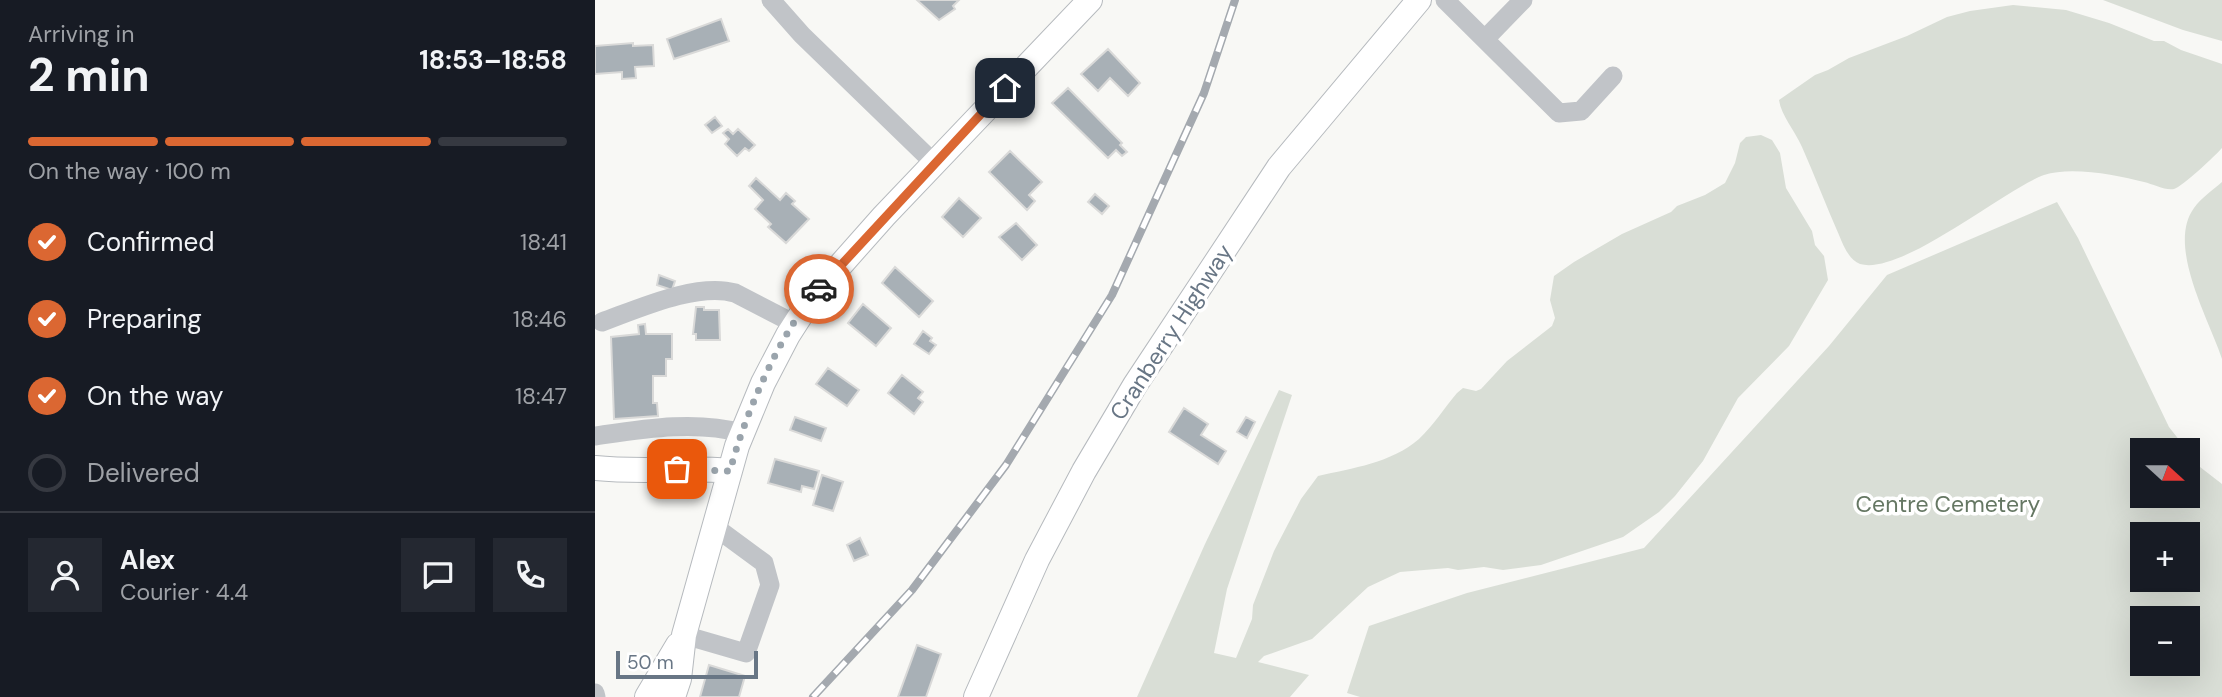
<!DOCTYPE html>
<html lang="en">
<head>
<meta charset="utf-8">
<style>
	:root { --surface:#171b24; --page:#242831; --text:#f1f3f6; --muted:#9ea1a6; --line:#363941; --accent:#db6732 }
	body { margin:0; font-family:"DM Sans",sans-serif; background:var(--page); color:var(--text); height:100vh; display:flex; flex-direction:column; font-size:26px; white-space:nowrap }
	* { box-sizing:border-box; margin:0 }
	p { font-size:23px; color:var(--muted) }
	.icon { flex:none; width:38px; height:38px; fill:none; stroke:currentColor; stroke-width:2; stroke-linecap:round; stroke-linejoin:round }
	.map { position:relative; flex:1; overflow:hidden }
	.sheet { display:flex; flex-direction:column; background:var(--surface); width:595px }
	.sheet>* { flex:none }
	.needle { width:46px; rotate:111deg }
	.buttons { position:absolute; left:1535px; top:438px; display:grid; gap:14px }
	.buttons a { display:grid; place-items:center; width:70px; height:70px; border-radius:0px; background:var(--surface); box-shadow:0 7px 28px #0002; font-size:35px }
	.scale { position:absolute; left:21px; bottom:18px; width:142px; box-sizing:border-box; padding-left:7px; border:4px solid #687685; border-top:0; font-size:19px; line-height:24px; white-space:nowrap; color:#687685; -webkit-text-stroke:5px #fff; paint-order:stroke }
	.pin { position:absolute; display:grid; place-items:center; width:60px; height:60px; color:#fff; margin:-30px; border-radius:14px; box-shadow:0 4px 10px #0006 }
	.courier { position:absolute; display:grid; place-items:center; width:70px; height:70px; margin:-35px; border:5px solid #db6732; border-radius:50%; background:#fff; color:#222; box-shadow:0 2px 9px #0007 }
	.head em { font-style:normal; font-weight:700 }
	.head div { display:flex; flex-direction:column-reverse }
	.head { display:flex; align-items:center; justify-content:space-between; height:119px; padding:0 28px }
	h1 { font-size:46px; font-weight:700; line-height:52px }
	.bar { display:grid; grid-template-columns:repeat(4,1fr); gap:10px 7px; align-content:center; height:84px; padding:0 28px }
	.bar i { height:9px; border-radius:5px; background:var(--line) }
	.bar .current { background:var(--accent) }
	.bar p { grid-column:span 4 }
	.line { display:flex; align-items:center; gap:18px; padding:0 28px; border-top:2px solid var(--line) }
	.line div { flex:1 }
	.round { display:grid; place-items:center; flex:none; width:74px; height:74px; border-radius:0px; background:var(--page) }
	ol { padding:0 28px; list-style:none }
	li { display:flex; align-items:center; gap:21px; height:77px }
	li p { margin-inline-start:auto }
	li .icon { padding:7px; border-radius:50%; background:var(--accent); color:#fff; stroke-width:4 }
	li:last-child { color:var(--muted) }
	li i { width:38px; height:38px; border:4px solid var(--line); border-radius:50% }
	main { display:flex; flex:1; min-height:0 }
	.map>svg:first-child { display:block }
	.green { fill:#d9ded6; fill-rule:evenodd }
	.building { fill:#a8b0b6; stroke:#d9d9d8; stroke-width:2 }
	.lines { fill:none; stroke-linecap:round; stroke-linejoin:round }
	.major-casing { stroke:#b6babe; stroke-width:26 }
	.minor { stroke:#c1c4c8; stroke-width:19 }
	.major { stroke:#fff; stroke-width:24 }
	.rail-casing { stroke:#a4a9af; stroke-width:8 }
	.rail { stroke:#fff; stroke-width:5; stroke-dasharray:16; stroke-linecap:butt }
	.done { stroke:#9aa4ac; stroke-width:7; stroke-dasharray:0 12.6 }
	.route { stroke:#db6732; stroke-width:9 }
	.labels { text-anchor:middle; stroke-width:7; stroke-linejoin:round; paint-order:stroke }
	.street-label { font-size:23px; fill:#687685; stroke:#fff }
	.park-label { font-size:23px; fill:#657763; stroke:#fff }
</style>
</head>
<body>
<main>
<section class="sheet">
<div class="head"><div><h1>2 min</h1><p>Arriving in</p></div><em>18:53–18:58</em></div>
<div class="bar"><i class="current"></i><i class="current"></i><i class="current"></i><i></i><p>On the way · 100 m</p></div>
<ol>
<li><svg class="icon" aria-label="check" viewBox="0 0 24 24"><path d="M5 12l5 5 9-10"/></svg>Confirmed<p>18:41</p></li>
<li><svg class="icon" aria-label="check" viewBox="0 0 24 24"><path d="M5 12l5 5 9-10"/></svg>Preparing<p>18:46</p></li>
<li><svg class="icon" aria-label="check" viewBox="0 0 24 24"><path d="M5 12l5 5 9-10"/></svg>On the way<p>18:47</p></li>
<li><i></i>Delivered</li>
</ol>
<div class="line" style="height:126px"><a class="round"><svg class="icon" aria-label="person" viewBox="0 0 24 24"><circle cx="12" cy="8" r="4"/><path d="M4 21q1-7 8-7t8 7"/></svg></a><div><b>Alex</b><p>Courier · 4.4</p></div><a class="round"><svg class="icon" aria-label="chat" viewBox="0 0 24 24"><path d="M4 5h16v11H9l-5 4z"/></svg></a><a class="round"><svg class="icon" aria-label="phone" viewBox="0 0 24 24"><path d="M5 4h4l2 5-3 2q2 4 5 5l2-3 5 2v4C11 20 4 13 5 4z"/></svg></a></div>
</section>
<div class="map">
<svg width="1627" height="697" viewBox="0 0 1627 697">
	<rect width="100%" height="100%" fill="#f8f8f5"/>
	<path class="green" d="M1508,0h119v41l-39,-11z
		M1418,5l53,5 43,13 45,18h10l17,9 41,14v84c-6,7 -40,39 -48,41 -8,2 -21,-5 -30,-7 -27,-7 -73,-16 -100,-7 -41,15 -143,101 -184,89 -11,-4 -17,-19 -21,-29 -13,-29 -24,-59 -37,-88 -7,-16 -21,-32 -23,-47l36,-25 13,-5 21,-12 58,-22 40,-19 23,-6z
		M1166,135l11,5 8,13 6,35 26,43 3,14 9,11 4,24 -39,66 -51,52 -35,63 -28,35 -16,16 -36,25 -82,28 -38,5 -19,-3 -26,3 -10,-2 -48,4 -32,15 -56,52 -48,17 -6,6 51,13 -19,22h-153l68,-153 74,-154 13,5 -65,194 -13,64 22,5 16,-39 1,-14 21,-54 27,-52 17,-23c35,-8 73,-13 101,-37 14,-13 26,-32 38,-46l6,-5 13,3 5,-2 26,-28 45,-35 3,-8 -5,-18 4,-24 20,-14 48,-28 49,-22 6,-6 28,-11 20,-12 10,-20 5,-20 6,-6z
		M1627,182v177c-12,-38 -56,-113 -28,-151 7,-10 19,-18 28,-26z
		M1462,202l21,36 91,189 18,23h-45v45h45l1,-44 12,16 22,17v213h-862l-13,-4 22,-67 98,-33 177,-45 185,-202 58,-71zM1547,534h45v45h-45zM1547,618h45v45h-45z"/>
	<path class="building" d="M322,0h42l-6,6 2,3 -16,11z
		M126,19l8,22 -55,18 -7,-20z
		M38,43v3l20,-1 1,21 -19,1 1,11 -14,1v-7l-27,2v-28z
		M513,49l32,34 -12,13 -18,-18 -12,13 -17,-17z
		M473,88l54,55 -2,2 7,7 -5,4 -6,-6 -8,8 -56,-55z
		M120,117l7,9 -10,7 -7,-8z
		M133,129l5,5 5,-5 17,16 -6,6 -4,-3 -8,8 -12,-12 4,-5 -6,-6z
		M415,151l32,31 -13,13 6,6 -8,9 -38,-38z
		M161,178l24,22 6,-7 9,8 -3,3 17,15 -23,24 -18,-16 3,-3 -16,-15 8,-9 -14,-14z
		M500,194l14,12 -7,8 -14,-12z
		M364,198l22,20 -18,19 -21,-20z
		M421,223l21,22 -15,15 -23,-23z
		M300,267l38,34 -14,16 -37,-34z
		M64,275l16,6 -3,9 -15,-5z
		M268,304l28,24 -15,18 -28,-23z
		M101,307h8v3h15l1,30h-24v-6h-3z
		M50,324l1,10h26v25h-6v17h-13v27h4l1,13 -44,3 -3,-82 28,-3 -1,-9z
		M328,331l9,7 -2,3 6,4 -7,9 -15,-10z
		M233,368l31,22 -12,16 -31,-22z
		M307,375l21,17 -5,6 5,4 -9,12 -26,-21z
		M589,408l24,16 -7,11 25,16 -8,13 -49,-32z
		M200,417l31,11 -5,13 -31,-11z
		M651,417l9,5 -8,16 -10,-6z
		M180,459l44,12 -5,18 -12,-3 -1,6 -33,-9z
		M227,475l21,7 -10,29 -20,-6z
		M265,538l8,17 -14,6 -7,-16z
		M322,645l24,9 -15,43h-28z
		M114,665l36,11 -6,21h-39z"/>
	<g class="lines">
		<defs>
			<path id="major" d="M0,468c45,5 90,-1 135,3
				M52,697l31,-52
				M78,697l6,-18 5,-44 53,-189 26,-63 25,-48 25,-39 71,-80 206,-216
				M381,697l61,-137 47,-89 51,-86 144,-218 140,-167"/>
		</defs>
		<use href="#major" class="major-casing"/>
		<path class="minor" d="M176,0l31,35 132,128
			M850,0l114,113 22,-2 32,-35
			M890,39l38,-39
			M7,322c36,-13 95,-40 133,-29l60,31
			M0,436c48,-7 100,-16 147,-3
			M89,635l62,18 24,-68 -6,-22 -49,-36
			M0,693l1,4"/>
		<use href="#major" class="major"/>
		<defs>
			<path id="rail" d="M218,697l99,-107 94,-125 106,-170 92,-202 31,-93"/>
		</defs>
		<use href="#rail" class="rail-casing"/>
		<use href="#rail" class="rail"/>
	</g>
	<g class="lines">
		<path class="done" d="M82,469l53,2c15,-57 50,-139 89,-182"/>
		<path class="route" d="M224,289l186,-201"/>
	</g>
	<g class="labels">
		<g class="street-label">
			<text transform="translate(576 332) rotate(-57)" y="8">Cranberry Highway</text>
		</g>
		<g class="park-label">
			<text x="1353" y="512">Centre Cemetery</text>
		</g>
	</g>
</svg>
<div class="buttons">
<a><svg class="needle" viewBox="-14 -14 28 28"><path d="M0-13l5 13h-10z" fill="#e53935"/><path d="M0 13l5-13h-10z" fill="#9ea1a6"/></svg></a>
<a>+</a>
<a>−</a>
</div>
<div class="scale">50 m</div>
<div class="pin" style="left:82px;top:469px;background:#ea580c"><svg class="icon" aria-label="bag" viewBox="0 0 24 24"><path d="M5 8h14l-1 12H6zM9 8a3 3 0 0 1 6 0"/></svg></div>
<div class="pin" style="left:410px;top:88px;background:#1f2937"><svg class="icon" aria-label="home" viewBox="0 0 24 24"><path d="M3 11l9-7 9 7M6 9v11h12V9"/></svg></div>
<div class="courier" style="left:224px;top:289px"><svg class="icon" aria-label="car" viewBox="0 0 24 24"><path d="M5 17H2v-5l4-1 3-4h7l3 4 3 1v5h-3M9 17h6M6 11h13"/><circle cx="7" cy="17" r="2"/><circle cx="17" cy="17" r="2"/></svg></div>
</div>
</main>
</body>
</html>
